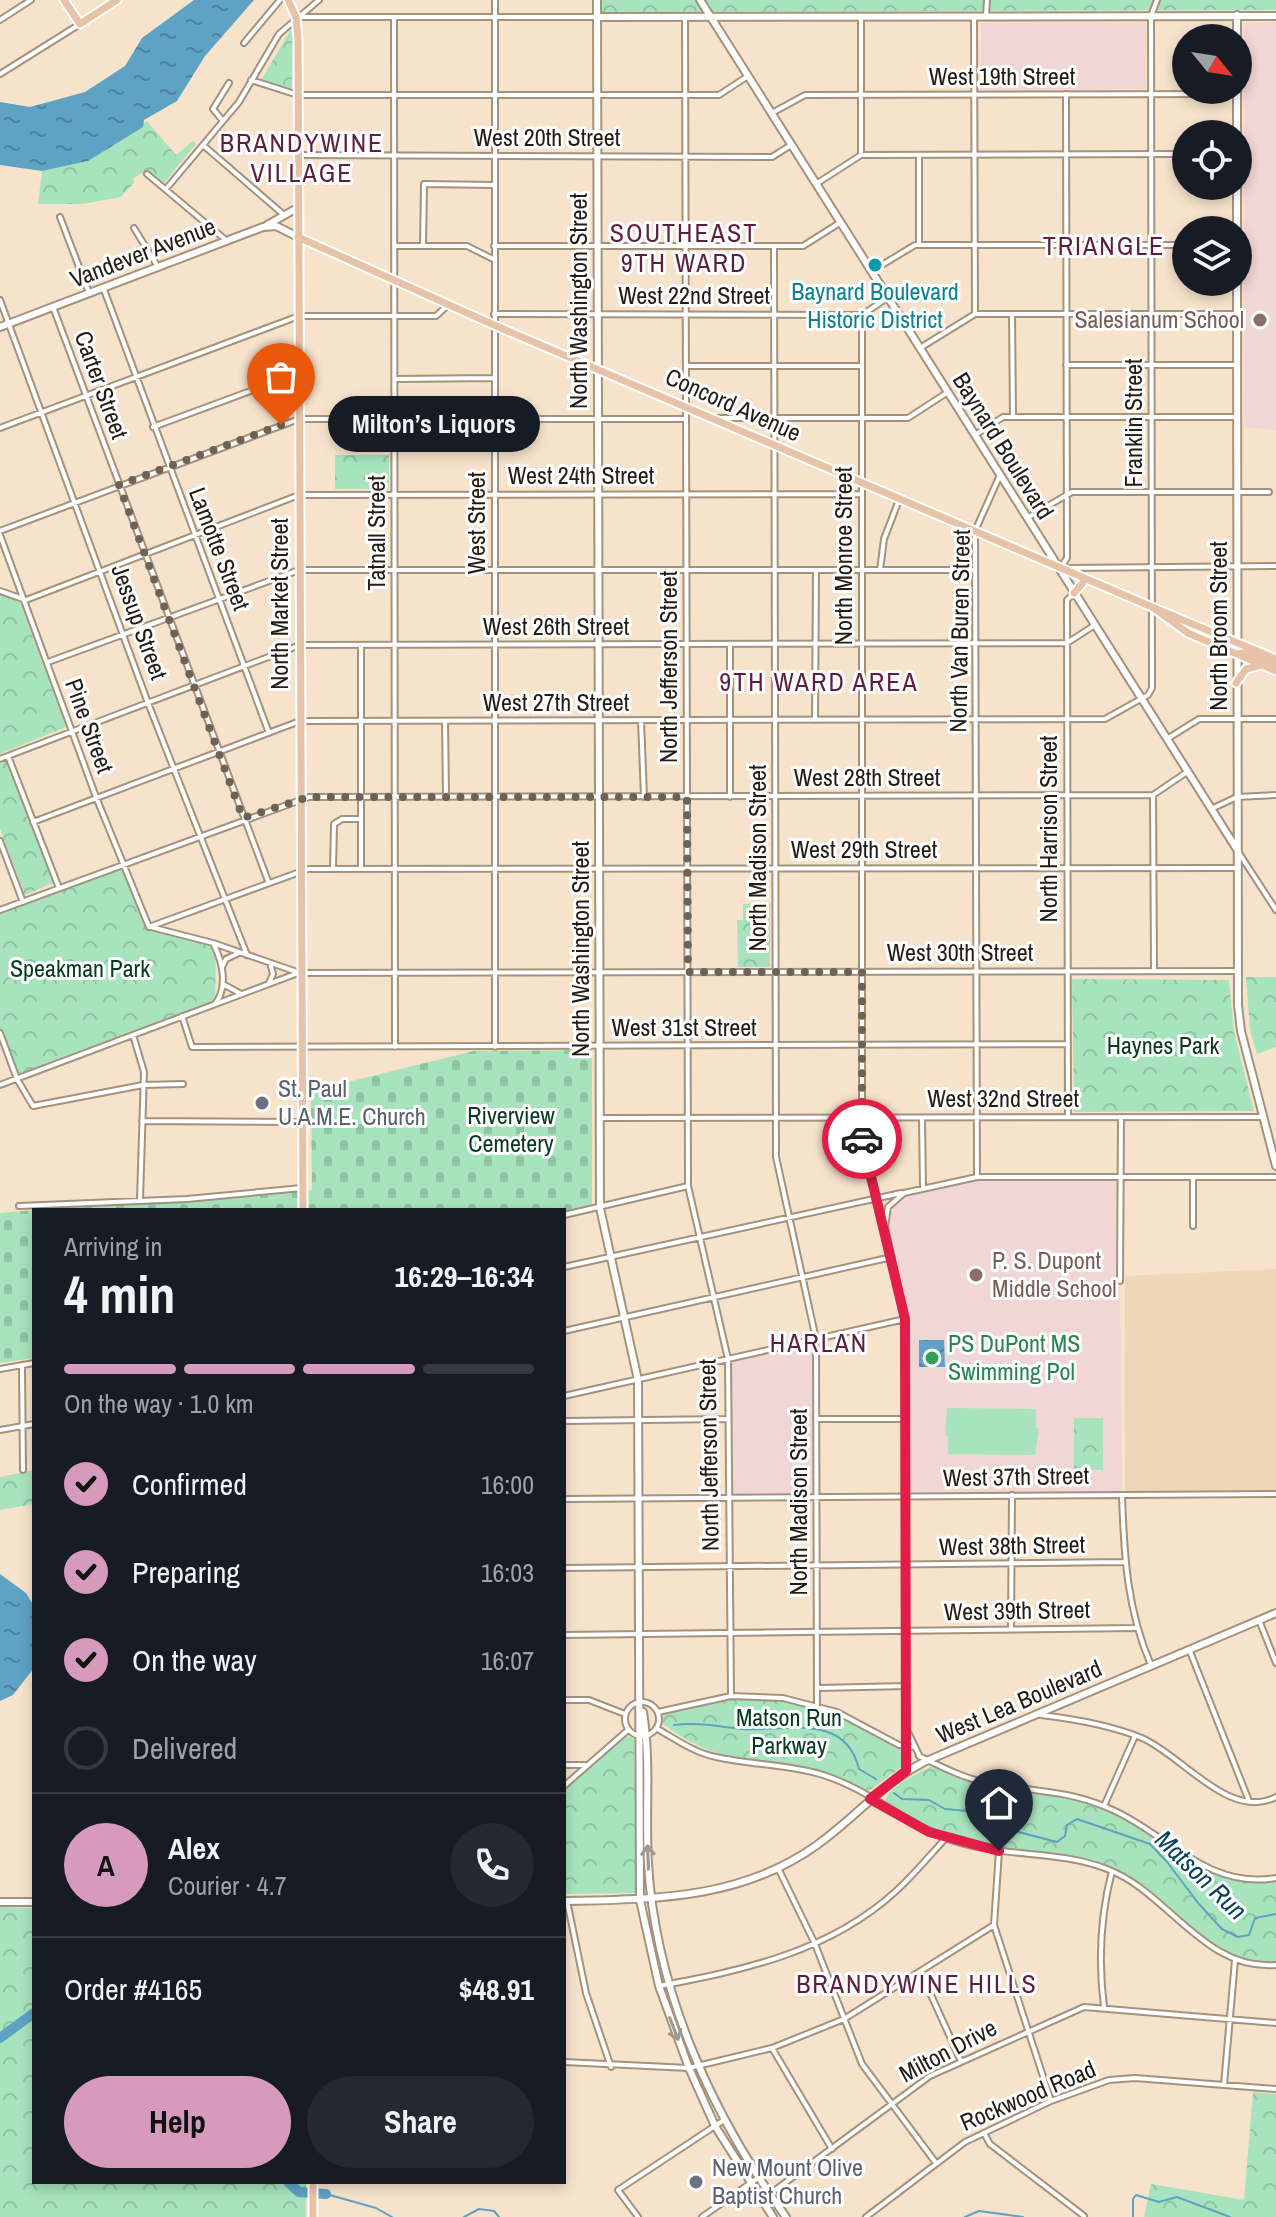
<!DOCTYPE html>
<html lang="en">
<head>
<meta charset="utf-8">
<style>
	:root { --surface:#171b24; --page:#242831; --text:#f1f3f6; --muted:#9ea1a6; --line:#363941; --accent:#d69bbc }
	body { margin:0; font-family:"Archivo Narrow",sans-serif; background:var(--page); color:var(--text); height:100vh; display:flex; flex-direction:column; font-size:30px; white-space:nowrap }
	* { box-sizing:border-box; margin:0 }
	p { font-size:26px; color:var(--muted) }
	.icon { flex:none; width:44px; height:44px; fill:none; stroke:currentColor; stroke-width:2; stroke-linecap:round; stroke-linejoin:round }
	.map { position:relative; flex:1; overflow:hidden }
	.drawer { position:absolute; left:32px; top:1208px; width:534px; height:976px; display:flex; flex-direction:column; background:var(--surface); border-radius:0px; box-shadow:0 4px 12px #0003 }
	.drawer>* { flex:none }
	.needle { width:52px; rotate:120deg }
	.fabs { position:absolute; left:1172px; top:24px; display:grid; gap:16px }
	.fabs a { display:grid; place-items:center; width:80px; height:80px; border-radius:50%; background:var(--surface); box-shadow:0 4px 12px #0003; font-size:40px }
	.pin { position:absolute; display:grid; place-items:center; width:68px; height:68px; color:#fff; margin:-82px -34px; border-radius:50% 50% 50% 0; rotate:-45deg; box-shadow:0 0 8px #0007 }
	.pin .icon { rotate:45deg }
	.courier { position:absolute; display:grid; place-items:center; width:80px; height:80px; margin:-40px; border:6px solid #e11d48; border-radius:50%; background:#fff; color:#222; box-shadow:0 2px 10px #0007 }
	.bubble { position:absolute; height:56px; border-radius:28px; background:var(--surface); box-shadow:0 4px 12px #0003; font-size:26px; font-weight:700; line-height:56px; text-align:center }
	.head em { font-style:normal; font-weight:700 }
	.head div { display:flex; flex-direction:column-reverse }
	.head { display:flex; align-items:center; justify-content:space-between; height:136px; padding:0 32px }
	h1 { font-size:52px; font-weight:700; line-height:60px }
	.bar { display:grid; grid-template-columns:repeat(4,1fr); gap:12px 8px; align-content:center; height:96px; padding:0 32px }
	.bar i { height:10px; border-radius:6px; background:var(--line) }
	.bar .active { background:var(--accent) }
	.bar p { grid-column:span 4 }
	.line { display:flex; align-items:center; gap:20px; padding:0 32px; border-top:2px solid var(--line) }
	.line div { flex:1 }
	.round { display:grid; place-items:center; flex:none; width:84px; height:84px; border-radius:42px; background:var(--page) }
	ol { padding:0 32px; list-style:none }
	li { display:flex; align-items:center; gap:24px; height:88px }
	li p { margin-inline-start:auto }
	li .icon { padding:8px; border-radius:50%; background:var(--accent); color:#111; stroke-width:4 }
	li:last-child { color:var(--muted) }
	li i { width:44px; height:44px; border:4px solid var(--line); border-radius:50% }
	.primary-button { display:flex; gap:16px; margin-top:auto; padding:16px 32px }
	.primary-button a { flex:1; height:92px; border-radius:48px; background:var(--accent); color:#111; font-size:32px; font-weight:700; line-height:92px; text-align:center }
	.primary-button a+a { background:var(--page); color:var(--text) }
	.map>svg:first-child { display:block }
	.built { fill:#eed6b9 }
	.education { fill:#f0d6d4 }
	.grass { fill:#a7e4bd }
	.cemetery { fill:url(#cemetery-stones) }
	.park { fill:url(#park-crowns) }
	.water { fill:url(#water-ripples) }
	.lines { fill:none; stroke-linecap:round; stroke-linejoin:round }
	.stream { stroke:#5ea2c4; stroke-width:2 }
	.river { stroke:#5ea2c4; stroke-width:10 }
	.street-casing { stroke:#a4927c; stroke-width:8 }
	.secondary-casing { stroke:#a4927c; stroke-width:10 }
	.primary-casing { stroke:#fff; stroke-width:11 }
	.street { stroke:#fff; stroke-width:4 }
	.secondary { stroke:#fff; stroke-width:6 }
	.primary { stroke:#e8c2a7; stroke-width:7 }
	.oneway { stroke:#9c9995 }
	.done { stroke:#6d6254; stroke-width:8; stroke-dasharray:0 14.4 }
	.route { stroke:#e11d48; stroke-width:10 }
	.culture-dot { fill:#0f9aa8; stroke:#fff; stroke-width:3 }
	.education-dot { fill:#8d6e63; stroke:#fff; stroke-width:3 }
	.worship-dot { fill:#6b7280; stroke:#fff; stroke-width:3 }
	.leisure-dot { fill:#2e9e5b; stroke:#fff; stroke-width:3 }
	.labels { text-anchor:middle; stroke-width:6; stroke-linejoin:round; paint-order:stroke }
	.street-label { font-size:24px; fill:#221c13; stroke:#fff }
	.culture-label { font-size:24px; fill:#0d838f; stroke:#fff }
	.education-label { font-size:24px; fill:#785e54; stroke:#fff; text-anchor:end }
	.park-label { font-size:24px; fill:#073a21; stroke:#fff }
	.worship-label { font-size:24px; fill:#5b616d; stroke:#fff; text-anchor:start }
	.leisure-label { font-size:24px; fill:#27864d; stroke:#fff; text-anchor:start }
	.neighbourhood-label { font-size:26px; letter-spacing:2px; fill:#5e1e3e; stroke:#fff }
	.water-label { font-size:26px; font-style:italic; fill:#054159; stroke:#fff }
</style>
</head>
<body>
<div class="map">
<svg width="1276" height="2217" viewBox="0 0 1276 2217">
	<defs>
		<pattern id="cemetery-stones" width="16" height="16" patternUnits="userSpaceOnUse" patternTransform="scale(2)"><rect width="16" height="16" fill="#a7e4bd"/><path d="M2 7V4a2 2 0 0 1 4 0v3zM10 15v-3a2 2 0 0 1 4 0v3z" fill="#8fc3a2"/></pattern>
		<pattern id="park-crowns" width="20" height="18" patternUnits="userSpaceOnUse" patternTransform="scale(2)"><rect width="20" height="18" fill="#a7e4bd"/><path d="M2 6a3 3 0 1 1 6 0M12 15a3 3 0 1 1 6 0" fill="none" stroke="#8fc3a2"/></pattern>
		<pattern id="water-ripples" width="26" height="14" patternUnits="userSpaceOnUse" patternTransform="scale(2)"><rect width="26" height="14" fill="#5ea2c4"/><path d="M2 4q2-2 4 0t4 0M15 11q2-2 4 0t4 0" fill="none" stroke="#4d839e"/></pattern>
	</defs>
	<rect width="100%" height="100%" fill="#f7e3cc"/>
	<path class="built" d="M1276,1269v221l-151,5v-219z"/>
	<path class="education" d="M1276,22v408l-32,-3v-404z
		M981,23h165v66l-165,1z
		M977,1177h142l3,319h-216l-1,-177 -19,-89 5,-28 9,-7z
		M816,1339l1,157 -88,1 -1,-138z"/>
	<path class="grass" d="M947,1408l89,1v19h3l-4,27 -87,-1v-18h-3z"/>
	<path class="cemetery" d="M592,1050v155l-28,6 -526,-1 274,-20 -1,-99 163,-40z
		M34,1210v148l-34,5v-150z"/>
	<path class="park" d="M601,0h675v10l-674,2z
		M290,31l3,1 -1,60 -31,-12z
		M147,121l29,34 17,-14 3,3 -32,39 -16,-13 -15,8 1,5 -13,14 -38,7h-45l4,-33 46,-10z
		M335,455h54v34h-54z
		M0,595l20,7 46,125 -66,27z
		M7,761l46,122 -28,12 -25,-66v-65z
		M123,863l26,64 67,21 -1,57 -198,74 -17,-46v-124z
		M770,903v64h-32l-1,-47h6v-16z
		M1246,977h30v70l-19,7 -7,-24z
		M1072,979l157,1 5,52 20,79 -180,1z
		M1074,1418h29v52h-29z
		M34,1470v34l-34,6v-33z
		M770,1697l63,13 66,35 4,21 -34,25c-48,-26 -100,-25 -151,-38 -20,-5 -38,-17 -55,-29v-8l8,-5 60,-13z
		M628,1736l6,3 3,154 -73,1v-105l27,-26z
		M932,1766c26,7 51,17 77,21 22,3 46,2 67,8 81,23 106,87 200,83v84c-61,17 -96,-58 -143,-81 -61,-30 -107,-22 -167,-37 -30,-7 -57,-22 -83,-38 5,-21 31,-30 49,-40z
		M0,1907l34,1v274h272v35h-306z
		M1253,2092l23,2v123h-132l7,-33 93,16z"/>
	<path class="water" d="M194,0h60l-49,56 -28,45 -33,19 -1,7 -55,34 -46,10 -42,-6v-63l30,5 55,-15 40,-26 17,-28z
		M919,1340h25l1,27h-26z
		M0,1574l26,19 8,13v62l-21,27 -13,6z"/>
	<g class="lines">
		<path class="stream" d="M674,1725c25,-3 45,2 68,4 41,3 103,-18 117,40l17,10
			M894,1793l8,6 27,1 16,9 23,2 10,18 21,-2 58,15 8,-6 2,-11 10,-6 73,25 17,18 32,42 23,25 16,8 11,-2 6,-17 21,-4
			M970,1811l29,2 7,6 1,10
			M326,2194l50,14 16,9
			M464,2217l15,-8 15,2 5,6
			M965,2217l14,-6 44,6
			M1133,2217v-18l3,-4 23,7 18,-5 53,20"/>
		<path class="river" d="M0,2038l34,-25
			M288,2182l11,10 27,2"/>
		<defs>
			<path id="street" d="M495,0v1047
				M974,16l1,298
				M986,16l1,-16
				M296,17h301
				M685,17l3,1169 40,173 3,337
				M861,17v138
				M394,19l1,1028
				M0,20l31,-20
				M244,43l36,-43
				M0,74l80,-50
				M251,80l47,15h421l29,-19
				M772,113l33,-18 432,-1
				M223,121l-10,-12 16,-26
				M203,145l81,70
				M299,155l473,2 19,-12
				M919,155v89
				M147,174l80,67
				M816,184l45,-29 325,-1
				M166,189l73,-87 40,-68 40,-34
				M60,217l29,76
				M134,228l24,39
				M423,245l1,-61 70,1
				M395,246h72l26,13
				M494,246h309l38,-24
				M774,246l2,911 40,182 1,367
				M872,271l43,-26h271
				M82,274l65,-25
				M103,287l166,446
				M0,300l148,403 99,252
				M53,307l215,574
				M494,314l368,1 25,-17
				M1012,314l1,102
				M862,315v831l21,75
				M920,348l55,-34h261
				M1066,365h171
				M686,366h176
				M395,379l99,-1
				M717,418h191l40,-26
				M153,427l146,-54
				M0,428l299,-112h137l12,-11
				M975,435l28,-18h234
				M1027,518l45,-26h197
				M0,531l299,-112h387
				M0,535l96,262 53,130
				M1060,568l7,-10 -1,-464
				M1067,568l209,-2
				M880,570l4,-31 15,-39
				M0,591l26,9 273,-105 563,-1
				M730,644v153
				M48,662l251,-92h676
				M641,720l3,77
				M815,720l1,-150
				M445,721l1,74
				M1167,739l32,-20h77
				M8,756l51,132
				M0,759l300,-114 767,-2 28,-18
				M1153,795l1,176
				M1211,809l26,-12 39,-2
				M33,822l267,-101 805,-2 43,-24 4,-7 -1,-672 6,-16
				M0,841l23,61
				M1239,853l37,57
				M333,869l1,-45 8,-5h19
				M361,869v-224
				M0,910l309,-113 844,-2 34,-23
				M149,927l159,-58 929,-1
				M151,927l62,16 87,30 937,-2
				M214,945c9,18 14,43 1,59
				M222,967l4,-8 13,-6
				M269,983l4,-9 -3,-11
				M223,984l18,10
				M182,1016l10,31h5l871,-3
				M0,1033l17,46 16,27 110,-21 40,-1
				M133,1035l11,37 -4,127
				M0,1085l298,-112
				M1068,1117l-1,-517 7,-7
				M599,1118l665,-1
				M922,1118l1,70
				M142,1121l160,1
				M977,1177l-2,-646 25,-56
				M19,1206l168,-7 115,-11
				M564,1215l124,-29
				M1193,1226v-49
				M564,1267l337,-74
				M1120,1281l1,-164
				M564,1331l328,-74
				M22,1365l1,105
				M0,1369l34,-6
				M564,1396l341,-77
				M816,1419h90
				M564,1421l164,-2
				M0,1430l34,-6
				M1122,1496c2,59 5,114 29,169
				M564,1499l712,-5
				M564,1568l561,-6
				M1259,1620l17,43
				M1011,1628l1,-133
				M564,1635l571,-7
				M1189,1649l60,152
				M818,1688l89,-2
				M564,1700h25l36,14
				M625 1719a17 17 0 1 1 34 0a17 17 0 1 1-34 0Z
				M658,1712l73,-16 52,2 54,14 62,33 16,2
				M1041,1715c34,4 69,10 101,23 40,17 87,83 134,59
				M656,1728c19,11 39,25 60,29 35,8 73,7 107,18 51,16 89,55 141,69 48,13 97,7 143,25 61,23 97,102 169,96
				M908,1732l12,25
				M919,1756c21,10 44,22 68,27 41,8 80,7 119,24 59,24 100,83 170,71
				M564,1765h21
				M906,1771l-1,-452 -20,-92 3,-20 16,-14 73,-16h299
				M564,1786l64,-56
				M1104,1806l31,-70
				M999,1851l-5,74 57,176
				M778,1868l37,76 47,120 74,99
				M567,1901l19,92 25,74
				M921,1973l40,88
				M659,1986c85,-16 170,-34 236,-94 18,-16 34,-36 51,-54
				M1104,2007c-6,-47 -4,-90 8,-136
				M772,2048l60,101
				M564,2062l125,6 83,-20 72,-29 150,-94
				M1224,2085l11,-125
				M984,2133l6,11 94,72
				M763,2199l167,-123 154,-69 192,16
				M638,2217l-20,-27 106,-70
				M702,2217l56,-39
				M866,2217l99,-75 86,-41 58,-21 26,-2 141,11"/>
			<path id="secondary" d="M597,0l3,1208 38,172 2,520 19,86 30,82 26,58 58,91
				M700,0l538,851
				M1237,15v23
				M597,17l679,-1
				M1237,90v44
				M1237,186v44
				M267,225l32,-18
				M1237,282l1,723 3,26 35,135
				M0,327l263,-100 13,-1 22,11
				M643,1712c8,51 2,102 5,152 8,128 64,251 138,353
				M564,1901c91,-2 176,-1 253,-56 38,-27 66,-62 107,-83l352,-149
				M0,1902h34"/>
			<path id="primary" d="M64,0l16,24 37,-24
				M288,0l8,17 2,22 5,1171
				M298,237l196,88 658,282 36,26 88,38
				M1074,593l12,-14
				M1154,608l122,51
				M1237,654l12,-2 27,13
				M1236,683l10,-14 16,-4
				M313,2182v35"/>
		</defs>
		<use href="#street" class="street-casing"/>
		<use href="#secondary" class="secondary-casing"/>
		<use href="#primary" class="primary-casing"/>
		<use href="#street" class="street"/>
		<use href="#secondary" class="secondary"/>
		<use href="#primary" class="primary"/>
	</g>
	<defs><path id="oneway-shaft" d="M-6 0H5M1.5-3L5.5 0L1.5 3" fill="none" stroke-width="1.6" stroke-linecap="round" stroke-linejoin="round" transform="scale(2)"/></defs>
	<g class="oneway">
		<use href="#oneway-shaft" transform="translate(648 1857) rotate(-92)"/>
		<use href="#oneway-shaft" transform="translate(674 2029) rotate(69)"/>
	</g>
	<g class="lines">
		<path class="done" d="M281,425l-162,60 124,333 66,-21h378l1,175h174v167"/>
		<path class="route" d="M862,1139l43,180 1,452 -36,28 59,33 70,19"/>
	</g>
	<circle class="culture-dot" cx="875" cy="265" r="8"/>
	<g class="education-dot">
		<circle cx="1260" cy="320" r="8"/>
		<circle cx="976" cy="1275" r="8"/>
	</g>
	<g class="worship-dot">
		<circle cx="262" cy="1103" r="8"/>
		<circle cx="696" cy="2182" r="8"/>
	</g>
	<circle class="leisure-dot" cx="932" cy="1358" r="8"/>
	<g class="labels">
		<g class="street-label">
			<text x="1002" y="85">West 19th Street</text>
			<text x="547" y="146">West 20th Street</text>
			<text transform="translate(143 253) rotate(-21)" y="8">Vandever Avenue</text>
			<text x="694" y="304">West 22nd Street</text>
			<text transform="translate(579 301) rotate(-90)" y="8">North Washington Street</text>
			<text transform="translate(101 385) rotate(70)" y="8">Carter Street</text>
			<text transform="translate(733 405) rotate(24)" y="8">Concord Avenue</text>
			<text transform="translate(1134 423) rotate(-90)" y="8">Franklin Street</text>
			<text transform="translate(1003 446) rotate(58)" y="8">Baynard Boulevard</text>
			<text x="581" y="484">West 24th Street</text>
			<text transform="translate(477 523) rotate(-90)" y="8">West Street</text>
			<text transform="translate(377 533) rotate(-90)" y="8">Tatnall Street</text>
			<text transform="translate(219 549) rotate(69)" y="8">Lamotte Street</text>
			<text transform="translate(844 556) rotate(-90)" y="8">North Monroe Street</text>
			<text transform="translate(280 604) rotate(-90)" y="8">North Market Street</text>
			<text transform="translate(139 622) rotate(70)" y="8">Jessup Street</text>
			<text transform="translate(1219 626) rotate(-90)" y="8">North Broom Street</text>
			<text x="556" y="635">West 26th Street</text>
			<text transform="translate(960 631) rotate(-89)" y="8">North Van Buren Street</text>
			<text transform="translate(669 667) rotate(-90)" y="8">North Jefferson Street</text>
			<text x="556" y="711">West 27th Street</text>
			<text transform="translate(89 726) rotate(70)" y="8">Pine Street</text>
			<text x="867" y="786">West 28th Street</text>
			<text transform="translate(1049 829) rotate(-90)" y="8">North Harrison Street</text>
			<text x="864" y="858">West 29th Street</text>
			<text transform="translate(758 858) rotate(-90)" y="8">North Madison Street</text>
			<text transform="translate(581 949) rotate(-90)" y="8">North Washington Street</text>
			<text x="960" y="961">West 30th Street</text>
			<text x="684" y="1036">West 31st Street</text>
			<text x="1003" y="1107">West 32nd Street</text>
			<text transform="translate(709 1455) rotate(-91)" y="8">North Jefferson Street</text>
			<text transform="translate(1016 1477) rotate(-1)" y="8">West 37th Street</text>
			<text transform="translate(799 1502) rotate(-90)" y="8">North Madison Street</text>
			<text transform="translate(1012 1546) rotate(-1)" y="8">West 38th Street</text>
			<text transform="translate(1017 1611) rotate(-1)" y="8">West 39th Street</text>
			<text transform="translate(1019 1702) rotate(-23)" y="8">West Lea Boulevard</text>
			<text transform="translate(948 2051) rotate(-28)" y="8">Milton Drive</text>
			<text transform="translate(1028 2096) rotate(-23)" y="8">Rockwood Road</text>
		</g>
		<g class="culture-label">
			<text x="875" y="300">Baynard Boulevard<tspan x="875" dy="28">Historic District</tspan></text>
		</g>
		<g class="education-label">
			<text x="1244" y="328">Salesianum School</text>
			<text x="992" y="1269" text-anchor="start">P. S. Dupont<tspan x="992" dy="28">Middle School</tspan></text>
		</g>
		<g class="park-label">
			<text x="80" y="977">Speakman Park</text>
			<text x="1163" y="1054">Haynes Park</text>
			<text x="511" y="1124">Riverview<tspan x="511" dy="28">Cemetery</tspan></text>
			<text x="789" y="1726">Matson Run<tspan x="789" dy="28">Parkway</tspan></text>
		</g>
		<g class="worship-label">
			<text x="278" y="1097">St. Paul<tspan x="278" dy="28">U.A.M.E. Church</tspan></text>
			<text x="712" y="2176">New Mount Olive<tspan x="712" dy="28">Baptist Church</tspan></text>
		</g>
		<g class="leisure-label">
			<text x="948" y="1352">PS DuPont MS<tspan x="948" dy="28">Swimming Pol</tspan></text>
		</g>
		<g class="neighbourhood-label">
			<text x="302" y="152">BRANDYWINE<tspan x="302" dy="30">VILLAGE</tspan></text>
			<text x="684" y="242">SOUTHEAST<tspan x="684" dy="30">9TH WARD</tspan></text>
			<text x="1104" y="255">TRIANGLE</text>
			<text x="819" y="691">9TH WARD AREA</text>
			<text x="819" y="1352">HARLAN</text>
			<text x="917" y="1993">BRANDYWINE HILLS</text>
		</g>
		<g class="water-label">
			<text transform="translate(1201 1875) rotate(44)" y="9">Matson Run</text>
		</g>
	</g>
</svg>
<div class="fabs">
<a><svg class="needle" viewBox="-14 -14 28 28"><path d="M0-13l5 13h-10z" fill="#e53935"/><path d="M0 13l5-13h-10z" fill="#9ea1a6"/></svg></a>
<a><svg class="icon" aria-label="locate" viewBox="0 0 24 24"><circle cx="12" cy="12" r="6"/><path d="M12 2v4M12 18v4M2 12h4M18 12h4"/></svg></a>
<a><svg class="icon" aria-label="layers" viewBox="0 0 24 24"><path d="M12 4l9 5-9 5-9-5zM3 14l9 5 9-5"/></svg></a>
</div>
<div class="pin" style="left:281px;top:425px;background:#ea580c"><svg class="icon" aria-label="bag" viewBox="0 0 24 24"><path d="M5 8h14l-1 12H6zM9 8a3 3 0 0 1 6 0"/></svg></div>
<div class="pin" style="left:999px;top:1851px;background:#1f2937"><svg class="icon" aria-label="home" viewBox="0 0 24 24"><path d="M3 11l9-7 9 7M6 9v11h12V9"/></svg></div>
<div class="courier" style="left:862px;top:1139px"><svg class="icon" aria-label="car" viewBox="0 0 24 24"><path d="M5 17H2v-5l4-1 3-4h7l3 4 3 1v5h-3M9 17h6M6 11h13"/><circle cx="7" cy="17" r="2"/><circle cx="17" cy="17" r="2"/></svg></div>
<div class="bubble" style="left:328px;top:396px;width:212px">Milton’s Liquors</div>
<section class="drawer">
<div class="head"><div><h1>4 min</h1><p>Arriving in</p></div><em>16:29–16:34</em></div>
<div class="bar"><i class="active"></i><i class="active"></i><i class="active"></i><i></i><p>On the way · 1.0 km</p></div>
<ol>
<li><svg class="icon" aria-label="check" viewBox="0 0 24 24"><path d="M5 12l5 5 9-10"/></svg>Confirmed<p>16:00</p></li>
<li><svg class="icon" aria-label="check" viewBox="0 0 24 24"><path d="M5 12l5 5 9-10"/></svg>Preparing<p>16:03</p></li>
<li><svg class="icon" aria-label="check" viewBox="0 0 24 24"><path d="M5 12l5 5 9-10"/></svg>On the way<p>16:07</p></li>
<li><i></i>Delivered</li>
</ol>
<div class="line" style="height:144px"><b class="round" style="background:var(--accent);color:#111">A</b><div><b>Alex</b><p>Courier · 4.7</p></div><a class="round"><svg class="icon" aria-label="phone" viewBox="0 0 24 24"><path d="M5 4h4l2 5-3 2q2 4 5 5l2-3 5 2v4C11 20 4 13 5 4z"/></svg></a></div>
<div class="line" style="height:104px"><div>Order #4165</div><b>$48.91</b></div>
<div class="primary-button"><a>Help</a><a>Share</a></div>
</section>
</div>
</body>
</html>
